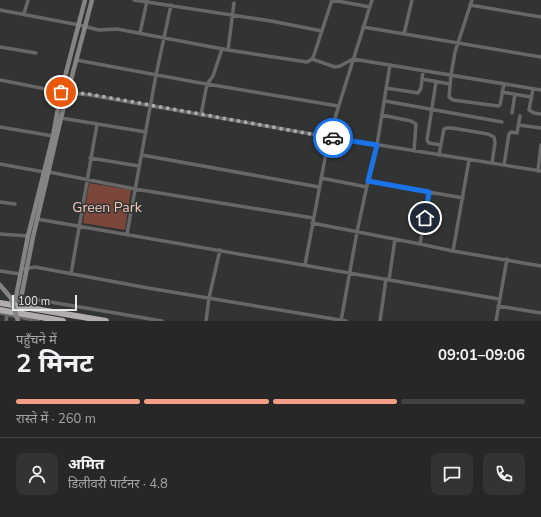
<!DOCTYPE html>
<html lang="hi">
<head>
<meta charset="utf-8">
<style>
	:root { --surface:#262726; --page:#323332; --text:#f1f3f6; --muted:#a4a5a7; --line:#424443; --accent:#f49e87 }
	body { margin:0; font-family:"Nunito Sans","Noto Sans Devanagari",sans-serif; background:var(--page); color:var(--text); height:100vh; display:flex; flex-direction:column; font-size:15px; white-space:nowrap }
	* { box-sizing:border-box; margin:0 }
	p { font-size:13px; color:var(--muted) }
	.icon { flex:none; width:22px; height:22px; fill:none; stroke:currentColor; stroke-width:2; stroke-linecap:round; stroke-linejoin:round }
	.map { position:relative; height:321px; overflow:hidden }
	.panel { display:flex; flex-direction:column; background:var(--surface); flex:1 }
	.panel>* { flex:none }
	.scale { position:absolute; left:12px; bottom:10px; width:65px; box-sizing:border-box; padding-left:4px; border:2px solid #e9eae9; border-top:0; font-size:11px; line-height:14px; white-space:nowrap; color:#e9eae9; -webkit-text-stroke:3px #323433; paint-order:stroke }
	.pin { position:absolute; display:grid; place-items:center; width:34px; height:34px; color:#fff; margin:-17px; border:2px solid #fff; border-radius:50%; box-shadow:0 1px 4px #0007 }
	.courier { position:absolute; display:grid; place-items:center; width:40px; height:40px; margin:-20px; border:3px solid #1a73e8; border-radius:50%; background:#fff; color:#222; box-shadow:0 1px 5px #0007 }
	.headline em { font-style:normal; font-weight:700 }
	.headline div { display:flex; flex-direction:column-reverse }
	.headline { display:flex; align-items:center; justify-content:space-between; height:68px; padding:0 16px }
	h1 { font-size:26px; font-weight:700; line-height:30px }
	.bar { display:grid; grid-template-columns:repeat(4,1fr); gap:6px 4px; align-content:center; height:48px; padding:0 16px }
	.bar i { height:5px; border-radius:3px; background:var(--line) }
	.bar .current { background:var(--accent) }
	.bar p { grid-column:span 4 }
	.line { display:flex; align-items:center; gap:10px; padding:0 16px; border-top:1px solid var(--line) }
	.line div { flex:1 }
	.round { display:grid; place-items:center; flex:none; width:42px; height:42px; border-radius:8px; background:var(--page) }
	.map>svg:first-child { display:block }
	.green { fill:#7a473a }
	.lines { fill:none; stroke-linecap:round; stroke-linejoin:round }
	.street { stroke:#686767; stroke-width:3.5 }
	.secondary { stroke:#868383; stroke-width:4.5 }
	.highway { stroke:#b0adac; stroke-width:6 }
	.secondary-bridge { stroke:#868383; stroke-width:4.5 }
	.done { stroke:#a9aaa9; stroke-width:4; stroke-dasharray:0 7.2 }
	.route { stroke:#1a73e8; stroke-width:5 }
	.labels { text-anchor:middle; stroke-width:3; stroke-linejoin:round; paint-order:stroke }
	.park-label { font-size:14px; fill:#f6c9bd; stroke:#323433 }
</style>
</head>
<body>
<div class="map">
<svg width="541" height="321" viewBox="0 0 541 321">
	<rect width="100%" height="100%" fill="#323433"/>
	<path class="green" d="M89,183l42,7 -6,40 -42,-7z"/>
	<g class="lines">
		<path class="street" d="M134,0l137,21 51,10
			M332,0l38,7
			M472,0l-17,52 -4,23 -2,22 4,3 45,6 2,-1 4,-21
			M470,5l71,12
			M0,10l79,15 20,5 18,-1 111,21 79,12 5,-3 2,-4 18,-55
			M24,14l4,-14
			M363,27l178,30
			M140,33l7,-32
			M404,34l8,-34
			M0,47l36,6
			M228,50l6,-47
			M312,59l23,8 5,-1 13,-7 188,31
			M76,60l119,22 143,24
			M422,79l28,5
			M0,80l61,12 28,3 240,42 212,34
			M436,82l-9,58 2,3 12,2
			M386,88l32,5 3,-5 2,-17
			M533,89l-4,21 5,3 7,1
			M502,92l29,5
			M385,101l117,21
			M512,113l3,-19
			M201,115l6,-31 6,-8 9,-27
			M382,115l29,6 5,3 -2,27
			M61,118l85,14
			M519,125l22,3
			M0,127l53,9
			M142,155l177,32
			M439,155l5,-26 3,-1h5l36,6 6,3 1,6 -3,20
			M90,158l49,8
			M0,164l44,8
			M504,165l5,-31 2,-2 6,1 3,-17
			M538,171l3,-26
			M49,172l86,17 178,29
			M321,178l46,9
			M368,181l61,11
			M0,202l15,2
			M37,219l462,80
			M312,223l108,21 33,7 88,15
			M0,234l28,2
			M127,234l29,-159 15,-70
			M420,244l9,-52 34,6
			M453,251l16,-91
			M305,265l24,-128 43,-137
			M24,269l11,-2 113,21 198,33
			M0,271l20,3
			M71,274l26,-150
			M389,280l6,-41
			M21,297l141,24
			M498,306l43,7
			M0,313l38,8
			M6,321l1,-7
			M206,321l3,-23 11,-48
			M341,321l16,-89 11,-51 9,-36 13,-80
			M380,321l6,-42
			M496,321l11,-62"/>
		<path class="secondary" d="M14,307l14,-71 25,-100 8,-44 24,-92
			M18,314l15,-77 28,-119 31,-118"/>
		<path class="highway" d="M0,303l106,18
			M0,310l63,11"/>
		<path class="secondary-bridge" d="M0,285l11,13 7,23"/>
	</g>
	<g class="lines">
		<path class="done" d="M61,92l28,2 244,44"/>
		<path class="route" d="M333,138l44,7 -9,36 61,11 -4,26"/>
	</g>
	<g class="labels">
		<g class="park-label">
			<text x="107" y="212">Green Park</text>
		</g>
	</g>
</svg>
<div class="scale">100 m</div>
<div class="pin" style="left:61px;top:92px;background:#ea580c"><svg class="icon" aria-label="bag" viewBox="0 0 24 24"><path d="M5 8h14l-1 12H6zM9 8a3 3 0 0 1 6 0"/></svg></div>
<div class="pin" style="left:425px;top:218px;background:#1f2937"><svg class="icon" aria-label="home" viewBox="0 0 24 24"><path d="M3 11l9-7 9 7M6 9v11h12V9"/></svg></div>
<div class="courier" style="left:333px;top:138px"><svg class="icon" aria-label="car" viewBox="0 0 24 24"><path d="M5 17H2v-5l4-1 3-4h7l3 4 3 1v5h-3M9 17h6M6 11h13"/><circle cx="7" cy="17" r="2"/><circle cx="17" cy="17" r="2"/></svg></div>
</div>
<section class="panel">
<div class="headline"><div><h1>2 मिनट</h1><p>पहुँचने में</p></div><em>09:01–09:06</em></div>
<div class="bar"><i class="current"></i><i class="current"></i><i class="current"></i><i></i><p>रास्ते में · 260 m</p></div>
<div class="line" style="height:72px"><a class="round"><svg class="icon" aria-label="person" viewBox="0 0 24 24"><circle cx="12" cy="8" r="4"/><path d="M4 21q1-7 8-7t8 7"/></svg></a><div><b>अमित</b><p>डिलीवरी पार्टनर · 4.8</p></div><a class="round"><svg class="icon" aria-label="chat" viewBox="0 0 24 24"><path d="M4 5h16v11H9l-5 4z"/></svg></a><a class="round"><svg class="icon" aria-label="phone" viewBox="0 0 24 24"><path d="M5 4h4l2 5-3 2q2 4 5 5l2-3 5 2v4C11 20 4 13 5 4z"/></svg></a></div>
</section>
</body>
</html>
